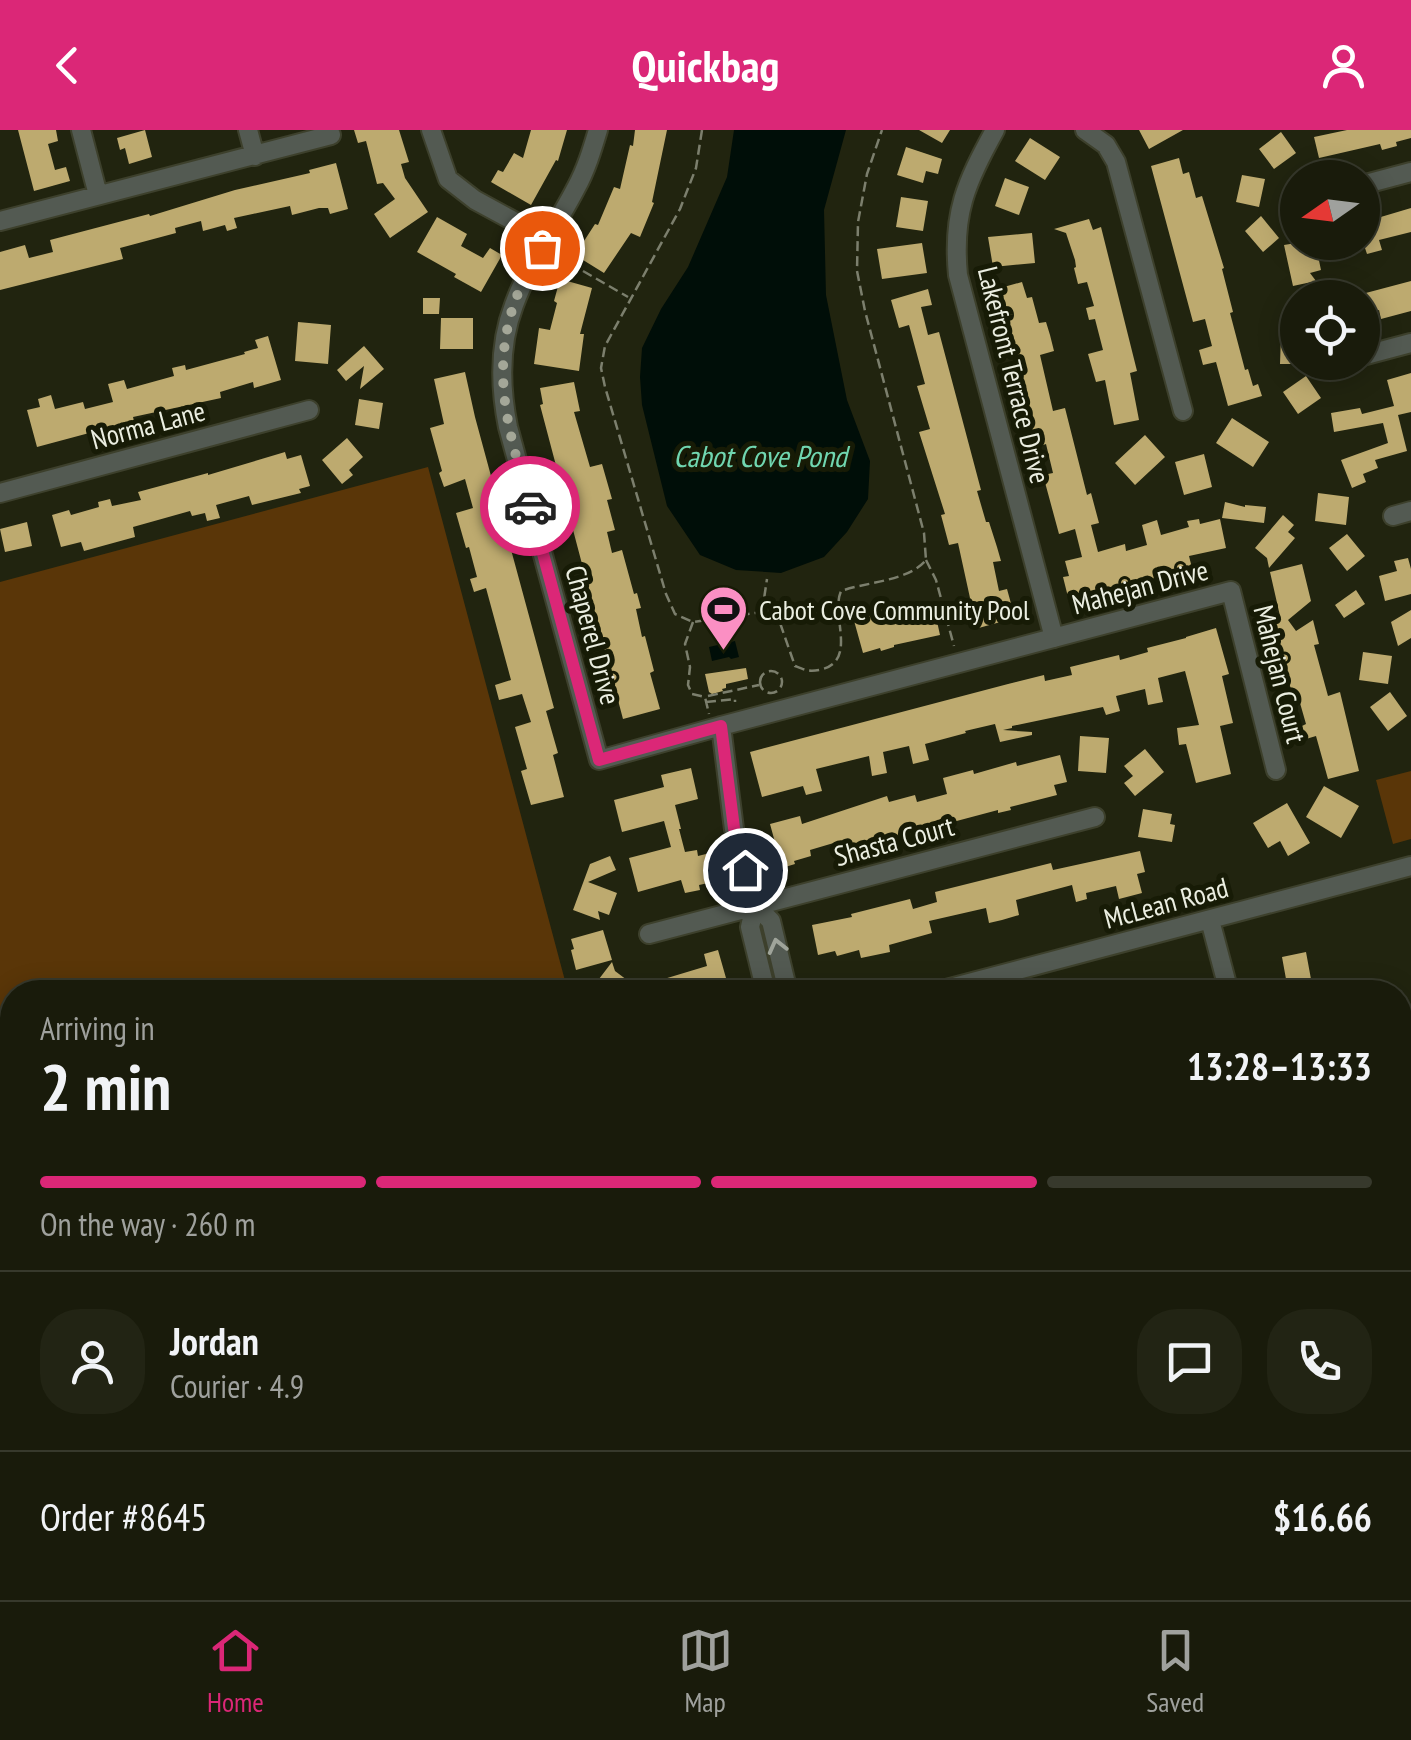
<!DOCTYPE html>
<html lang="en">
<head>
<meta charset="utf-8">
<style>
	:root { --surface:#191b0b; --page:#222414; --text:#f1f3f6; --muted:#9fa19d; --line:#37392c; --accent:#db2777 }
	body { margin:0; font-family:"PT Sans Narrow",sans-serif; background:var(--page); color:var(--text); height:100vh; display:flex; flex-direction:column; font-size:38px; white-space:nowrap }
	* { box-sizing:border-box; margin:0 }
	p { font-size:32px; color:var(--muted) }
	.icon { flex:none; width:55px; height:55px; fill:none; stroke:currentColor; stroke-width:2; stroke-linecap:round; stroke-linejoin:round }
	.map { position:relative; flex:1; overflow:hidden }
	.panel { position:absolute; left:0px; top:850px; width:1412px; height:620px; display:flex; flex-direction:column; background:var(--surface); border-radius:40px 40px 0 0; box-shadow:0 5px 25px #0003,0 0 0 2px var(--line) }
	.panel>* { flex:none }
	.needle { width:65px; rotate:256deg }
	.buttons { position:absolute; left:1280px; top:30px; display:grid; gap:20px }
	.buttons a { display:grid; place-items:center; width:100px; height:100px; border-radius:50%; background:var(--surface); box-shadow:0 5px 25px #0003,0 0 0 2px var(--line); font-size:50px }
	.pin { position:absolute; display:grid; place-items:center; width:85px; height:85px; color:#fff; margin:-42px; border:5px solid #fff; border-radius:50%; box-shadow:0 2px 10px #0007 }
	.courier { position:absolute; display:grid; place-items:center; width:100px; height:100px; margin:-50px; border:8px solid #db2777; border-radius:50%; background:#fff; color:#222; box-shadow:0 2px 12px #0007 }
	.overview em { font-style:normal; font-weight:600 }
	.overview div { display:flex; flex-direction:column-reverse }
	.overview { display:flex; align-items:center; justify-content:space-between; height:170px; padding:0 40px }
	h1 { font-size:65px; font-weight:600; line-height:75px }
	.bar { display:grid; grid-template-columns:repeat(4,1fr); gap:15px 10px; align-content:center; height:120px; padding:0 40px }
	.bar i { height:12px; border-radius:8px; background:var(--line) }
	.bar .active { background:var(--accent) }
	.bar p { grid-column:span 4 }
	.line { display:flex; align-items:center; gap:25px; padding:0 40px; border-top:2px solid var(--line) }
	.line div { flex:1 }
	.round { display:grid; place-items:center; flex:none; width:105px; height:105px; border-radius:40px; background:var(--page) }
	header { display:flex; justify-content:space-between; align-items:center; height:130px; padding:0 40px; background:var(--accent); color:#fff; font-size:45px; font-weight:600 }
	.dock { display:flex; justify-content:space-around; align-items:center; height:140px; border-top:2px solid var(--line); background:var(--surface); font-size:28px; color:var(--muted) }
	.dock a { display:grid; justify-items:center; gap:5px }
	.dock .active { color:var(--accent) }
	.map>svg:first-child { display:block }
	.green { fill:#5a3608 }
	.water { fill:#000e08 }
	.building { fill:#bdaa6f }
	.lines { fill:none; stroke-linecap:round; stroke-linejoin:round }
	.minor-casing { stroke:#3d402c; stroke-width:22 }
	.path { stroke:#7c7f6d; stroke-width:2.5; stroke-dasharray:10 5; stroke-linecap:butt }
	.minor { stroke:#535a52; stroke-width:18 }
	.oneway { stroke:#9fa49a }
	.done { stroke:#a4a798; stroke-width:10; stroke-dasharray:0 18 }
	.route { stroke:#db2777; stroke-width:12 }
	.labels { text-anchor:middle; stroke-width:10; stroke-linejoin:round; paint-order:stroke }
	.street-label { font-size:28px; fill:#ebeee1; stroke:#171b06 }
	.poi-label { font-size:28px; fill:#ebeee1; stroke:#171b06; text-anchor:start }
	.water-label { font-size:30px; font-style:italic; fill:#70d6b0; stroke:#171b06 }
</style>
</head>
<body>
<header><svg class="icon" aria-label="back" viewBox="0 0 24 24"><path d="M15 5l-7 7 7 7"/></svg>Quickbag<svg class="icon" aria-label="person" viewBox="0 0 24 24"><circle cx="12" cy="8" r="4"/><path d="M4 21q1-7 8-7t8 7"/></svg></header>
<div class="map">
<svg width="1411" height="1470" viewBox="0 0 1411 1470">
	<rect width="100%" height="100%" fill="#21240f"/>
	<path class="green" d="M428,337l140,525h-556v210l-12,3v-623z
		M1411,641v68l-18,5 -17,-64z"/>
	<path class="water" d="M734,0h112l-22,80 2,85 21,105 23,61 -2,38 -21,33 -23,25 -43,16 -45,-3 -36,-15 -33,-49 -25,-101 -2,-28 2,-29 19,-39 27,-42 39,-90z
		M735,511l4,16 -8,2 -2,-2 -17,4 -3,-14z"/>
	<path class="building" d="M18,0h38l2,11 -10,3 7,26 11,-3 4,14 -36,10z
		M145,0l7,27 -23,7 -4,-16 -5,2 -3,-12z
		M354,0h45l10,32 -8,2 4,14 23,34 -38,26 -16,-24 21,-15 -12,-16 -6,1 -11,-43 -8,2z
		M531,0h36l-9,31 -2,-1 -25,45 -40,-23 7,-12 5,2 11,-19 9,5z
		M635,0h32l-15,72 2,1 -14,34 -9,-4 -27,40 -29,-18 20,-31 3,1 16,-38 6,2 10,-44 3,1z
		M919,0h31l-8,13z
		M1139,0h44l-34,19z
		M1347,0h64v8l-15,4 1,4 -15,4 -2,-6 -61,14 -5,-21z
		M1281,2l15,21 -22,16 -15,-20z
		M1030,8l30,19 -15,23 -30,-19z
		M906,17l36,12 -4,15 -12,-3 -3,12 -26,-8z
		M1179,28l4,16 6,-2 7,26 6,-2 22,72 -2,1 11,43 -3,1 15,57 3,-1 5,17 5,-2 4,12 -34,10 -12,-44 -13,3 -4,-15 13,-4 -7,-27 -12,3 -42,-156z
		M336,33l12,46 -18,5 -2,-6h-9l-27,7 -2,-9 -56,12 3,10 -10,3 -2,-6 -22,6 -2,-10 -26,7 1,5 -56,15 3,11 -123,31v-38l25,-7 4,13 24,-6 -3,-12 99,-26 1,2 85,-26 75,-17 -1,-3z
		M1242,45l23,4 -6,28 -23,-5z
		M1005,48l24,9 -10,28 -24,-9z
		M901,67l27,4 -5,30 -27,-4z
		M1411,78v24l-32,8 3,10 -15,4 -5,-15v-21l11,-2 1,3z
		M1261,86l18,22 -16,14 -18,-21z
		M437,87l30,17 -6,12 22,12 7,-10 12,7 -21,37 -27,-15 2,-3 -39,-22z
		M1089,89l4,11 8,-3 36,144 -7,2 9,47 -25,5 -9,-45 -9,2 -8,-28 15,-4 -8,-31 -6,1 -3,-12 8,-2 -7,-24 -9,2 -4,-16 2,-1 -1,-7 -9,-27 -12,-4z
		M1032,103l3,30 -42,4 -5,-30z
		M1302,112l2,12 13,-3 4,19 -11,3 6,8 -23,5 -9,-41z
		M922,113l5,30 -45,6 -5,-30z
		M560,149l32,9 -12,46h4l-5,37 -45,-7 5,-36 11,2 7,-27 -3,-2z
		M1411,151v30l-30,8 -2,-9 -17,5v-21z
		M1022,152l5,16 5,-1 7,26 7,-1 4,13 4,16 -14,4 13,56 12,-3 22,87 4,-2 8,30 -8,2 7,27 27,-8 1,7 21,-6 -5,-20 15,-5 4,15 28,-8 -2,-6 12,-2 1,5 20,-5 6,29 -37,8 3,12 -123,33 -6,-24 6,-1 -4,-15 17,-4 -7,-28 -16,5 -16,-59 10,-2 -7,-29 -9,3 -22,-86 -22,-71z
		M928,159l4,16 -11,2 7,28 11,-3 42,158 -4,1 9,31h3l8,25 4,14 -8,1 6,29 8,-2 8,29 -40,11 -8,-30 3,-1 -12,-55 -9,2 -8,-30 4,-1 -26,-82 11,-3 -13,-43 8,-2 -16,-59 -10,3 -8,-28z
		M423,168h17l-1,16h-16z
		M441,188h32v31h-33z
		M298,192l33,3 -3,39 -33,-3z
		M268,206l13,44 -27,8 -1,-6 -33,10 1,6 -88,19 1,4 -97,26 -10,-37 13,-3 -2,-8 13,-4 4,14 28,-7 2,7 28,-7 -5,-18 16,-4 3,9 47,-13 -2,-8 13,-3 1,5 59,-16 -1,-2 14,-4 -3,-8z
		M1281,206l17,1v27h-18z
		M364,216l20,23 -24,20 4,-23 -18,15 -9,-11z
		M465,242l10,45 79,291 -8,3 12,42 -5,2 11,42 -33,8 -10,-34 6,-2 -12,-42 16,-5 -9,-28 -23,6 -4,-15 16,-5 -25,-92 -12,4 -4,-13 7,-2 -8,-30 -3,1 -10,-35 17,-5 -8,-29 -21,8 -5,-14 3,-2 -12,-43 14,-4 -10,-45z
		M1411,243v39l-13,3 9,36 -32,9 3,8 -15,6 3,8 -14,6 -11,-28 47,-17 -5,-20 -49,9 -3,-19 29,-5 2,6 32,-8 -7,-26z
		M1306,246l15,22 -23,16 -15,-22z
		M574,252l6,29 -6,1 16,55 12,-3 10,35 -5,1 8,30 -8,2 5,21 10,-3 12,44 3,-1 4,15 -5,1 6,28 3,-1 9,35 -4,2 10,36 -37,10 -83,-314 3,-1 -3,-16z
		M359,269l24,4 -4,26 -24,-4z
		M1232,288l37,24 -16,25 -37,-24z
		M1145,305l20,22 -30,28 -20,-22z
		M347,308l16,19 -14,13 4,5 -11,9 -20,-24z
		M285,322l2,7 14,-4 9,31 -11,3 2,4 -49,12 -3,-9 -33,9 4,13 -13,3 -2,-8 -13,3 -2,-5 -57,16 2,10 -51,14 -3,-9 -20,5 -9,-32 17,-5 2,5 28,-8 -1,-5 12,-3 2,7 29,-6 -3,-8 70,-19v2z
		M1204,324l8,33 -28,8 -9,-33z
		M1318,363l31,4 -3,28 -31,-4z
		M1225,372l20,5v-2l21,2 -2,16 -42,-5z
		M1283,385l11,10 -6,7 7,6 -26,30 -2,-10 -12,-10z
		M27,392l5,24 -27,6 -5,-23z
		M1347,404l18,22 -18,15 -18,-23z
		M1408,428l3,11v25l-26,7 -6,-25 18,-5 -3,-10z
		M1302,434l9,37 -23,19 8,11 17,-11 6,24 -5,1 14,51 12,-4 19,79 -31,8 -12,-43 -10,3 -4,-13 4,-2 -8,-28 -5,1 -21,-78 8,-3 -10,-44z
		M1356,460l9,14 -21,14 -9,-13z
		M933,473l7,32 -46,10v2l-13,4 -1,-3 -17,5 -10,-36 31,-8 1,4z
		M1411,480v28l-13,8 -7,-24z
		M1216,498l13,46 -7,2 11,47 -13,3 11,48 -35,9 -10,-39 -7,1 -2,-17 22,-3 -14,-54 -27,7 5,24 -15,3 -3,-16 -29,7 4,15 -14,4 -3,-8 -91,19v2l-9,2 29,2v3l-32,7 -5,-18 -30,7 1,2 -41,11 4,16 -16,4 -4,-18 -26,6 4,21 -15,3 -3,-20 -53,13 6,22 -16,4 -3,-9 -41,11 -12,-45 258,-68 36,-9 1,6 27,-6 -2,-8 49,-12 1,5 28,-8 -1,-4 39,-10v-1z
		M1363,522l29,4 -4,28 -29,-4z
		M746,538l2,11 -22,5v4l-4,1 1,2 -11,3 -3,-2 -4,-18z
		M1390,562l17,24 -19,15 -18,-24z
		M1080,606l29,2 -3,35 -28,-2z
		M1145,619l19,23 -29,24 -11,-13 9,-7 -9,-10z
		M1060,625l7,27 -13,3 3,10 -47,12 1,3 -13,3v-3l-158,42 -3,-10 -27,8 1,6 -17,5 1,3 -13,4 -12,-44 30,-8 2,8 85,-28 2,6 26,-7 2,7 30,-8 -4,-16 30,-8 1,4 42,-12 1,4z
		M691,638l7,31 -23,6 6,24h-2l6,23 12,-2 1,6 8,-2 7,28 -14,3 1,5 -15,3 -4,-13 -43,12 -9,-34 42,-11 -7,-26 -42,11 -8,-32 50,-13 -3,-12z
		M1324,656l35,20 -18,32 -35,-21z
		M1287,673l23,40 -22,13 -8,-15 -12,7 -15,-25z
		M1143,679l29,5 -2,10 5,1 -3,17 -34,-5z
		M1140,721l5,21 -8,2 5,19 -23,6 -3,-13 -30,7 1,6 -11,3 -4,-17 -56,15 3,15 -17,5 -13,3 -3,-15 -57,13 3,12 -43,12 1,7 -29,6 -2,-8 -22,6 -2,-5 -17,4 -6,-30 40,-8 -1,-3 59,-15 3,10 24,-7 -2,-10 116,-29 2,7z
		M610,726l6,14 -28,12 29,11 -8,22 -11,-4 2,9 -27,-10 17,-46z
		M603,800l9,30 -36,10 -5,-20 3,-1 -3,-10z
		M718,820l12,42h-74l-2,-10 53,-16 -3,-12z
		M1306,822l7,38 -44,2 -2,-10 19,-3 -4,-22z
		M612,832l3,9 28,21h-54z
		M1411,1189v55l-11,3v-55z
		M210,1458h18l3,12h-17z
		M980,1458h35l4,12h-36z"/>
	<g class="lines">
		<defs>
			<path id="minor" d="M81,0l17,65
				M248,0l7,26
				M431,0l17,49 27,21 72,39
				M598,0c-6,20 -12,40 -22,58 -20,39 -47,75 -62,117 -15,39 -14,82 -6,122l91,333 122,-34 510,-135 45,179
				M995,0c-29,53 -43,83 -37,145l96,363
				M1085,0l21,15 10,17 67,249
				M1362,55l49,-13
				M0,91l331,-86
				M1362,226l49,-13
				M0,363l309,-83
				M1393,386l18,-5
				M721,596l13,103 21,76 16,16 17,71
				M755,775l-5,22 16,65
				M1210,790l19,72
				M649,804l446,-117
				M935,862l476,-126
				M0,1110l12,-3
				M1400,1426l11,-3
				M939,1458l4,12
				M1385,1458l3,12
				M1234,1470l48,-12"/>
		</defs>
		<use href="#minor" class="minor-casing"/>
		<path class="path" d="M702,0l-6,38 -16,41 -75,137 -4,22 4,19 61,207 9,20 18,8 62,-9 15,1 9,6 16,46c10,4 14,6 24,4 40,-8 11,-54 22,-79 25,-9 68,-10 85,-31l-2,-27 -59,-222 -8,-40 1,-49 9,-48 15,-44
			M557,126l71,41
			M926,430l10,20 18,66
			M762,482l5,-33
			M693,492l-8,22 5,23 -2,18 4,9 13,3 4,17
			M760 552a11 11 0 1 1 22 0a11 11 0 1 1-22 0Z
			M708,566l51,-11
			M706,572l29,-3v3"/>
		<use href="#minor" class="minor"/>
	</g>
	<defs><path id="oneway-chevron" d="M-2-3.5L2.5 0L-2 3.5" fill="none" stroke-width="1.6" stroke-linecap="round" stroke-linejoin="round" transform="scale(2.5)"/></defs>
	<use class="oneway" href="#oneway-chevron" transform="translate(777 816) rotate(-104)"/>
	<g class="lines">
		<path class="done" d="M530,376c-19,-68 -39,-125 -18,-196 6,-22 20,-42 30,-62"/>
		<path class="route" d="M530,376l69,254 122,-34 13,102 11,42"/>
	</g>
	<defs>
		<symbol id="stadium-pin" viewBox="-11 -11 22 30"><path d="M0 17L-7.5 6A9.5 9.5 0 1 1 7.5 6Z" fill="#fb8fc3" stroke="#171b06"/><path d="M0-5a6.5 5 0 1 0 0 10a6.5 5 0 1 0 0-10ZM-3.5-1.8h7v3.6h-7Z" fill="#111"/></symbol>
	</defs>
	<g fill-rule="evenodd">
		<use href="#stadium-pin" x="696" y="452" width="55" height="75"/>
	</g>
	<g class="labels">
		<g class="street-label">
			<text transform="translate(1014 245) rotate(76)" y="10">Lakefront Terrace Drive</text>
			<text transform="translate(148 295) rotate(-15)" y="10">Norma Lane</text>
			<text transform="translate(1140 457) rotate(-15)" y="10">Mahejan Drive</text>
			<text transform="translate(593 505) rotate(75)" y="10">Chaperel Drive</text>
			<text transform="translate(1280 544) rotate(76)" y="10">Mahejan Court</text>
			<text transform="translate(894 711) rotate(-15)" y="10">Shasta Court</text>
			<text transform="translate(1166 773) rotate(-15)" y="10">McLean Road</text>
		</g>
		<g class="poi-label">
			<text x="759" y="490">Cabot Cove Community Pool</text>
		</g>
		<g class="water-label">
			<text x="760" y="337">Cabot Cove Pond</text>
		</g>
	</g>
</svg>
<div class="buttons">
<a><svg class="needle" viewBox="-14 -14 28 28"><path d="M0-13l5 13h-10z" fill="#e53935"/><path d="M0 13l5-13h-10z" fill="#9fa19d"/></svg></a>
<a><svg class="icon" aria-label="locate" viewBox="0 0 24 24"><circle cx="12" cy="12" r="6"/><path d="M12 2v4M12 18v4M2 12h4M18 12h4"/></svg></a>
</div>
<div class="pin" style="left:542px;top:118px;background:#ea580c"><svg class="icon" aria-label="bag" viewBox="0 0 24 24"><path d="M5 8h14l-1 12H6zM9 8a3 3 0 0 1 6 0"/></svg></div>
<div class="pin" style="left:745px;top:740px;background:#1f2937"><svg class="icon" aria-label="home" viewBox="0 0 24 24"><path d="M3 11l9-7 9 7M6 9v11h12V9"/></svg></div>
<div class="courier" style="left:530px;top:376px"><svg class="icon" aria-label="car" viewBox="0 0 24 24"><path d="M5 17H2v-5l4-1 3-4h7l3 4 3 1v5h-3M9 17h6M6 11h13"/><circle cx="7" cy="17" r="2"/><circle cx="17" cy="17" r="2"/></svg></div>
<section class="panel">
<div class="overview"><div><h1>2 min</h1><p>Arriving in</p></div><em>13:28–13:33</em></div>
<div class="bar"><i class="active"></i><i class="active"></i><i class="active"></i><i></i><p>On the way · 260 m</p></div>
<div class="line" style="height:180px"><a class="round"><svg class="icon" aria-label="person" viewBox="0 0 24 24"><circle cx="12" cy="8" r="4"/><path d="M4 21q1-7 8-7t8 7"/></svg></a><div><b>Jordan</b><p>Courier · 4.9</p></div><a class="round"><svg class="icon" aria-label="chat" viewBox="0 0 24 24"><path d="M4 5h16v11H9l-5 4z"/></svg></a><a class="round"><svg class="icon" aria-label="phone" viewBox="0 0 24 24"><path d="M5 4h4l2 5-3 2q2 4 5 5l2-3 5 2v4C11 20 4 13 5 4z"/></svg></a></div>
<div class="line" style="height:130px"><div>Order #8645</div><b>$16.66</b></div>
</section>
</div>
<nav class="dock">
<a class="active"><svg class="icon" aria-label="home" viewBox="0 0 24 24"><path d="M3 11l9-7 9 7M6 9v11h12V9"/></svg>Home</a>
<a><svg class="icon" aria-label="map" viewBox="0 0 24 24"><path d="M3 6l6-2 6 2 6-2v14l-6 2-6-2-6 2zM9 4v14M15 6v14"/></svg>Map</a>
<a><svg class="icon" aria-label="saved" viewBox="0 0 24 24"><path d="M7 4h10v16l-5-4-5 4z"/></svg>Saved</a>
</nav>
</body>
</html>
